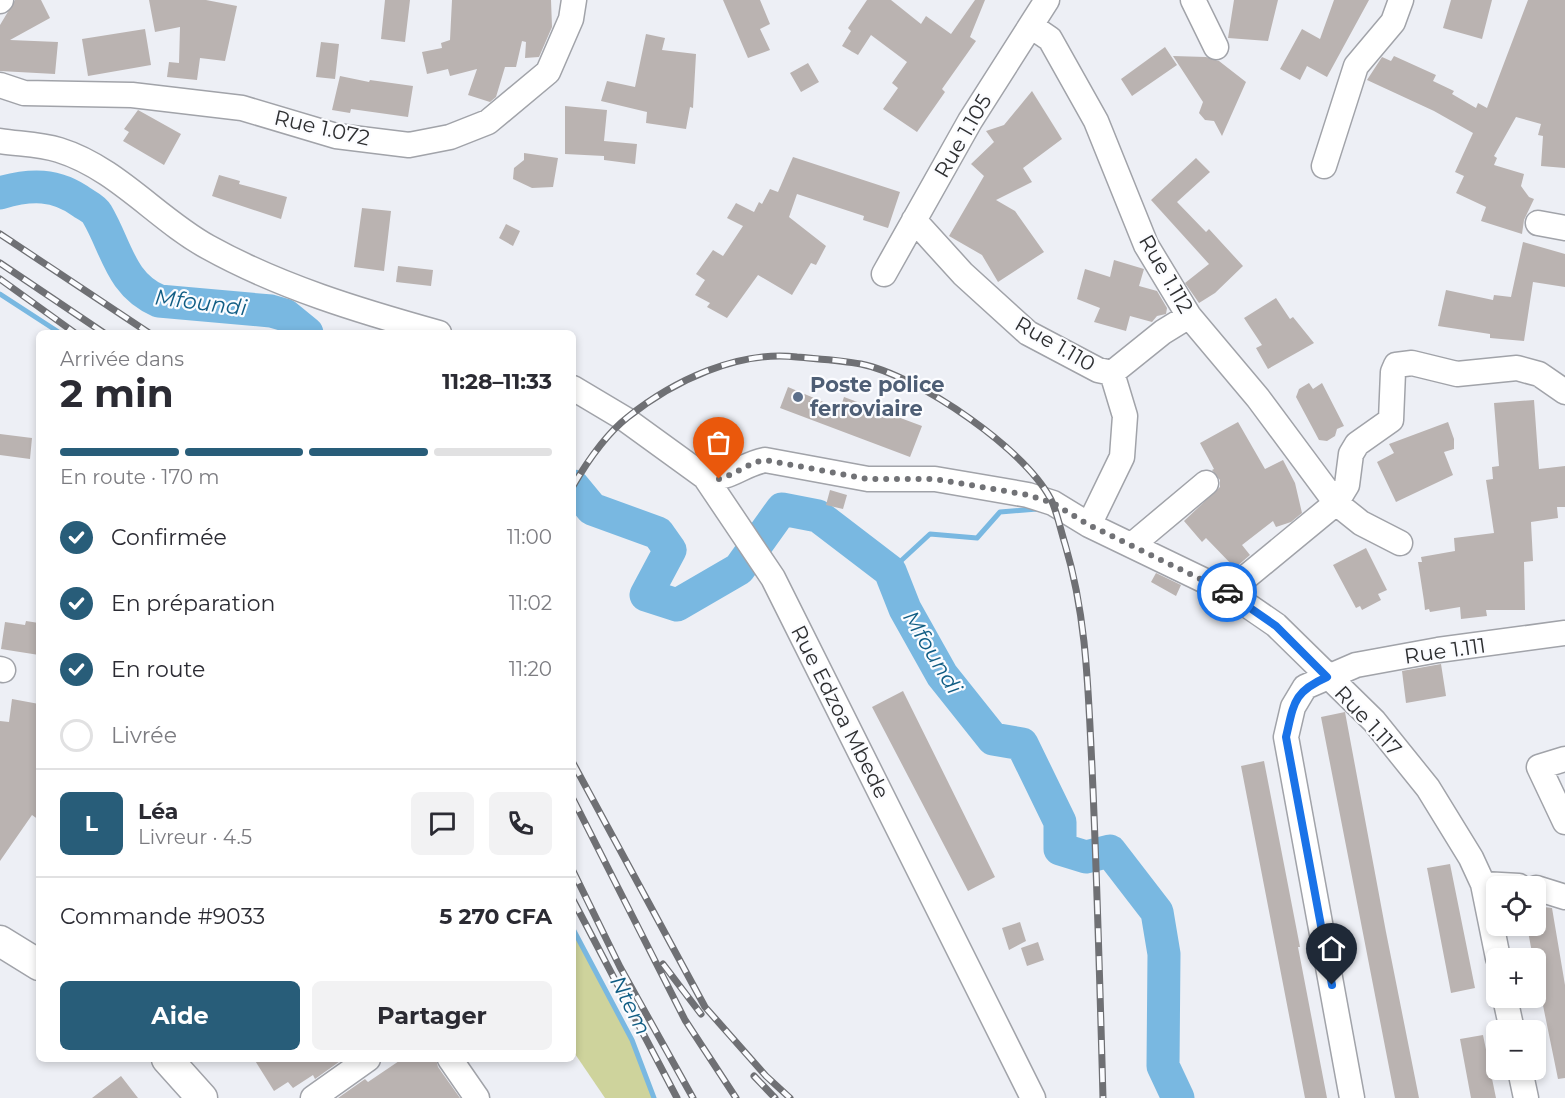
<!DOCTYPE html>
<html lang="fr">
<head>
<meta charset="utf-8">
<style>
	:root { --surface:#fff; --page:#f2f2f3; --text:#2b2b33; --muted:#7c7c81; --line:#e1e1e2; --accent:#285d79 }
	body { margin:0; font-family:Montserrat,sans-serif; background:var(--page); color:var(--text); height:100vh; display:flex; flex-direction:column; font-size:22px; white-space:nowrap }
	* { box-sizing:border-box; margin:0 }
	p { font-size:20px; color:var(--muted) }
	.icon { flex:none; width:33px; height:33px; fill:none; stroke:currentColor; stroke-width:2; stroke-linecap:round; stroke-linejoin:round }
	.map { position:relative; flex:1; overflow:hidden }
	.side { position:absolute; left:36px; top:330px; width:540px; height:732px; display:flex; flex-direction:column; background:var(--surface); border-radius:9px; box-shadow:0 3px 9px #0003 }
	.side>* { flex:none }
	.controls { position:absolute; left:1486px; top:876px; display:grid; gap:12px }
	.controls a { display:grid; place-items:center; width:60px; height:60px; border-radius:9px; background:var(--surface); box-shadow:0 3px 9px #0003; font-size:30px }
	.pin { position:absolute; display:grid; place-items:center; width:51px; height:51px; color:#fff; margin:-62px -26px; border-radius:50% 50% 50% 0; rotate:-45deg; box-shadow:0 0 6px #0007 }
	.pin .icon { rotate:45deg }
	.courier { position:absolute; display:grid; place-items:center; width:60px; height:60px; margin:-30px; border:4px solid #1a73e8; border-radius:50%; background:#fff; color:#222; box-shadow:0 2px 8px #0007 }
	.summary em { font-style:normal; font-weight:700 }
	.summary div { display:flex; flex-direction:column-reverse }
	.summary { display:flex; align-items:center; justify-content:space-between; height:102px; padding:0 24px }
	h1 { font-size:39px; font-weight:700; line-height:45px }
	.bar { display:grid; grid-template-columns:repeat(4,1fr); gap:9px 6px; align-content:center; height:72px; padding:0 24px }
	.bar i { height:8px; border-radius:4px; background:var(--line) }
	.bar .on { background:var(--accent) }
	.bar p { grid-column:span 4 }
	.line { display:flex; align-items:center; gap:15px; padding:0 24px; border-top:2px solid var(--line) }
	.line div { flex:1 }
	.round { display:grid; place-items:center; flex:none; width:63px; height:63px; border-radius:9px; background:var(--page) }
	ol { padding:0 24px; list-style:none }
	li { display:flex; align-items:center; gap:18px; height:66px }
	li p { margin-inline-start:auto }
	li .icon { padding:6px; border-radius:50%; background:var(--accent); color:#fff; stroke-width:4 }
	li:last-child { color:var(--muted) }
	li i { width:33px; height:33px; border:3px solid var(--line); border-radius:50% }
	.cta { display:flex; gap:12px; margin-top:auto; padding:12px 24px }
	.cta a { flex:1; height:69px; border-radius:9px; background:var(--accent); color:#fff; font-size:24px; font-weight:700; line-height:69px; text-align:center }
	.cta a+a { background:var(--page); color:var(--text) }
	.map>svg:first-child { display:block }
	.green { fill:#ced39c }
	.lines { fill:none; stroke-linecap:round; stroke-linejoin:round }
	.stream { stroke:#79b8e1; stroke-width:5 }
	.river { stroke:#79b8e1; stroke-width:33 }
	.building { fill:#bab3b1 }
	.minor-casing { stroke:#a1a3a9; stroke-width:27 }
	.major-casing { stroke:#a1a3a9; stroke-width:33 }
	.minor { stroke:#fff; stroke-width:24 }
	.major { stroke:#fff; stroke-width:30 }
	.rail-casing { stroke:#6f7074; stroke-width:7 }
	.rail { stroke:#fbfcff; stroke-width:4.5; stroke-dasharray:14; stroke-linecap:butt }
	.done { stroke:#717276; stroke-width:6; stroke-dasharray:0 10.8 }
	.route { stroke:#1a73e8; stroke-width:8 }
	.service-dot { fill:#5c6f8a; stroke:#fbfcff; stroke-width:2 }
	.labels { text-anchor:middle; stroke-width:4.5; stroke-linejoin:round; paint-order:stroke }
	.street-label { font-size:21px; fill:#2e2f31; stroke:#fbfcff }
	.service-label { font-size:21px; font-weight:bold; fill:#4e5e75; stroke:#fbfcff; text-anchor:start }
	.water-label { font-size:22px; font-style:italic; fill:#115d84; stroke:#fbfcff }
</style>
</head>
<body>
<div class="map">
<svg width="1565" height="1098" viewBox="0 0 1565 1098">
	<rect width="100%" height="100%" fill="#edeff5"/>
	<path class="green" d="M573,929l59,111 22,58h-49l-32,-47z"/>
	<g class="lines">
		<path class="stream" d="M0,294l60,39
			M890,571l40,-37 47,4 23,-26 37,-3
			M573,929l59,111 22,58"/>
		<path class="river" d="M0,193c30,-9 56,-10 83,10 5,3 11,6 14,11 20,34 23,70 62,87l112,10 14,4 22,18
			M573,486l19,23 66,24 12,17 -24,45 31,10 62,-36 43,-60 36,7 72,55 15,38 37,66 51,64 29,5 38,78v27l26,8 24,-6 47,61 7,42 -1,112 15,32"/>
	</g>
	<path class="building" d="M15,0h26l9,18 -40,22 48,2 -3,32 -55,-3v-46z
		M149,0h57l31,6 -12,55 -25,-3 -3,22 -30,-3 2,-15 10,1 1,-36 -25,5z
		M385,0h25l-5,42 -24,-3z
		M452,0h99l1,27 -13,30 -14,1 1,-16 -4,-1 -6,26h-11l-9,30 -6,5 -22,-7 9,-26 -27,7 -2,-7 -21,5 -5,-22 20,-4 -1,-5 9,-3z
		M723,0h37l10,24 -10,5 10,21 -22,8z
		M867,0h24l30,24 5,-8 25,18 24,-34h10l-15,37 6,4 -34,48 3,3 -28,40 -34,-23 15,-21 -6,-5 15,-21 -36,-27 -13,20 -16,-9 9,-15 -3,-3z
		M1234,0h44l-10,41 -40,-3z
		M1334,0h35l-42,77 -20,-11 -7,14 -20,-11 22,-40 18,10z
		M1451,0h41l-10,39 -39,-11z
		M1528,0h37v168l-24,-2 2,-30 -5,-1 3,-11 -25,-7 -22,39 3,2 -3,7 30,9 -3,12 8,11 5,2 -10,21 -2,14 -41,-13 5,-14 -30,-14 8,-17 -9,-4 18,-39 -39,-22 -67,-31 15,-23 9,4 3,-5 42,19 -3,6 21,10 -2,3 24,14 2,-5 9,5z
		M145,29l6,36 -63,11 -6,-37z
		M646,34l19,4 -3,12 34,4 -3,54 -3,-1 -4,22 -40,-6 1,-11 -46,-11 6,-20 28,6z
		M321,42l18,2 -4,35 -19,-2z
		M1165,47l12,18 -45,31 -11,-17z
		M1173,56l33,1 13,4 27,21 -24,54 -8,-15 -9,-1 -6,-7 4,-11z
		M808,63l11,19 -18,10 -11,-19z
		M340,76l29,6 1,-2 43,6 -5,31 -57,-8 -1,4 -18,-3z
		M1032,91l30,48 -39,29 9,14 -36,18 19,11 29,41 -46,30 -16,-27 -33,-19 35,-60 -13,-12 23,-22 -8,-11 18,-6z
		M565,106l42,4 -3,31 33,3 -2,20 -31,-4v-4l-39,-2z
		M138,110l43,24 -17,31 -41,-24 6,-9 -5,-3z
		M524,153l34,5 -5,29 -21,1 -19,-9 1,-11 10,-8z
		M793,157l107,35 -12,36 -25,-8 1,-4 -67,-22 -8,23 37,29 -10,19 -5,-2 -19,32 -34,-20 -31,43 -20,-11 3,-4 -15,-8 10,-15 -9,-6 17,-24 10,6 20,-30 -16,-8 9,-15 18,9 5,-10 3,2 8,-15 8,3z
		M1196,158l14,14 -33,30 29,30 3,-3 34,37 -28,27 -16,10 -14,-20 24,-19 -58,-64z
		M219,175l21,6 -1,3 48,13 -6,22 -69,-23z
		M362,208l29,3 -7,60 -30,-4z
		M506,224l14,7 -7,15 -14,-8z
		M1523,242l42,12v33l-32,-5 -9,59 -34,-3v-4l-52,-8 8,-36 47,10 1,-5 17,2z
		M1114,260l30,9 -5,17 18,5 10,17 -1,6 -9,2 -5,6 -22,-6 -4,15 -32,-9 6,-14 -23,-9 8,-30 25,8z
		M398,266l35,4 -2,16 -35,-4z
		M1276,298l14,21 3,-2 21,26 -46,26 -12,-21 6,-3 -18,-27z
		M1309,383l4,6 9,-6 22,43 -7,3 -2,7 -8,5 -8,-1 -23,-43 3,-8z
		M788,387l52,22 4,-12 78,29 -12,31 -130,-49z
		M1534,400l5,69 26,-3v41h-8l1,11 -27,4 2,39 -9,1 1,48h-39l1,6 -26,3 -1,-12 -30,5 -1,-3 -4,1 -1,-9 -6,-39h4l-1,-5 34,-6 -1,-13 40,-5 -8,-53 7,-1 -1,-12 7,-1 -5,-63z
		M1238,422l27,47 18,-9 12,23 7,30 -11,9 -15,5 -3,-6 -31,24 8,10 -15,13 -29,-30 -4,4 -18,-21 36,-34v-7l-8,-10 2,-1 -14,-26z
		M1448,422l6,17v10l-10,3 9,23 -57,27 -19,-40 17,-9 -5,-9z
		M0,434l32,4 -2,21 -30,-4z
		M830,490l17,5 -4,14 -17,-4z
		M1366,548l21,42 -9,4 3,6 -19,10 -2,-4 -4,2 -23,-43z
		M1156,573l25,12 -5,11 -25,-14z
		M26,621l13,2v32l-38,-6 4,-27 20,3z
		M1441,664l5,32 -40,7 -4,-32z
		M903,691l92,186 -27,14 -96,-184z
		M12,699l27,5v116l-7,-5 -32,46v-140l9,1z
		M1345,712l41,220 33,166h-24l-74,-381z
		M1264,761l36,186h-2l29,151h-22l-64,-332z
		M1450,864l25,124 -24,5 -24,-125z
		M1536,906l16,2 13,77v93l-7,1 -22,-108v-13h-3l-6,-32h9z
		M1020,922l6,19 -17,9 -7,-22z
		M1038,942l6,18 -17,6 -6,-18z
		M1483,1035l13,63h-25l-11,-59z
		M254,1059h89l-28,20 -2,-4 -20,13 -5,-6 -14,9z
		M402,1059h34l2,8 22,31h-122l27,-19 3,3z
		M121,1076l17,22h-46z"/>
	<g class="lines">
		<defs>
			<path id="minor" d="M1193,0l23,47
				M0,1l1,-1
				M1031,26l19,13 46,82 50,124 43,71 69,82 78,105 25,20 39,20
				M0,85l24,8 108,2 110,13 94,28 73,9 41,-8 38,-15 60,-50 23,-53 3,-19
				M0,141c19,3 40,3 59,9 58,18 98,69 149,97 72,40 152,64 231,86
				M1324,166l32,-100 37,-44 8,-22
				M914,220l49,54 65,59 70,37 14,3 13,43 -3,41 -33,68
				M1538,223l27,5
				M884,274l86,-153 77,-121
				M1112,373l51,-41 26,-16
				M573,388l52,31 80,58 68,101 260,520
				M705,477c26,3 35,-12 60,-17l103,19h67l93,16 25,8 36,22 139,67 48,33 98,96 54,67 43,70 12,26 15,74
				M1132,545l74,-62
				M1228,592l108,-89 11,-18 4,-31 6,-10 34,-24 2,-48 3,-7 16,-2 45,11 60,-6 22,6 26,18
				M0,669l3,1
				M1565,759l-26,8 26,55
				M1483,884l36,2
				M1536,888l29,9
				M1505,998l7,32
				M450,1059l27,39
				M1520,1070l6,28
				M313,1098l55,-39
				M1352,1098l-66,-361 7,-30 12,-20 51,-22 82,-15 127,-17"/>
			<path id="major" d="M0,941l39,24
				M167,1059l35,39"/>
		</defs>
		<use href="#minor" class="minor-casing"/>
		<use href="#major" class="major-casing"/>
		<use href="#minor" class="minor"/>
		<use href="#major" class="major"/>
		<defs>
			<path id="rail" d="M0,234l149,99
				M0,263l104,70
				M0,279l75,54
				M573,486c14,-24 33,-52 55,-69 45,-36 110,-67 169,-60 21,2 43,3 64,7 56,11 170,88 192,140 5,13 8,27 12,40 22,74 23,146 27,223 5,110 8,220 11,331
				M573,763l132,244 61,69 24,22
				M573,799l112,221 51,78
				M573,871l47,96 73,131
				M573,900l104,198
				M663,964l38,50
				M754,1076l21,22"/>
		</defs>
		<use href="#rail" class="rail-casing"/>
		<use href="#rail" class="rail"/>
	</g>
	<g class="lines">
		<path class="done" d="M719,479c17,-5 29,-16 46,-19l103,19h67l93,16 25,8 36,22 138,67"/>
		<path class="route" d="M1227,592l49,34 51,51c-34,15 -33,26 -41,60l46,248"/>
	</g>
	<circle class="service-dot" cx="798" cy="397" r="6"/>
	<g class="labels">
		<g class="street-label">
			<text transform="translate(322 128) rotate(13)" y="7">Rue 1.072</text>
			<text transform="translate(963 136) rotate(-60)" y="7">Rue 1.105</text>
			<text transform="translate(1166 274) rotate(60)" y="7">Rue 1.112</text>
			<text transform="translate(1055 344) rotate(30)" y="7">Rue 1.110</text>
			<text transform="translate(1445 651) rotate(-8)" y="7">Rue 1.111</text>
			<text transform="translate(840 712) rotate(63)" y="7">Rue Edzoa Mbede</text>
			<text transform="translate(1368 721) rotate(47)" y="7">Rue 1.117</text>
		</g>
		<g class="service-label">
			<text x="810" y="392">Poste police<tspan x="810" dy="24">ferroviaire</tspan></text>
		</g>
		<g class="water-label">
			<text transform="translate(201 302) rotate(7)" y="8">Mfoundi</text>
			<text transform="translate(933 652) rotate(59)" y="8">Mfoundi</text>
			<text transform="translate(631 1005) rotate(63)" y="8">Ntem</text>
		</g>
	</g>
</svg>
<div class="controls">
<a><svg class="icon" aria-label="locate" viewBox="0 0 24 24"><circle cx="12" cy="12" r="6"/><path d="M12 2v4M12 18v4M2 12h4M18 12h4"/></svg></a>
<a>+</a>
<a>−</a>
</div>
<div class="pin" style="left:719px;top:479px;background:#ea580c"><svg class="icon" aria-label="bag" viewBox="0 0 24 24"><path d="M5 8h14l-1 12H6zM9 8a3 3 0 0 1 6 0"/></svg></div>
<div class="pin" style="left:1332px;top:985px;background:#1f2937"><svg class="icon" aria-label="home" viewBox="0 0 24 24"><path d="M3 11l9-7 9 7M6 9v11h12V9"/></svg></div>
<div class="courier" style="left:1227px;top:592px"><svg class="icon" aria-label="car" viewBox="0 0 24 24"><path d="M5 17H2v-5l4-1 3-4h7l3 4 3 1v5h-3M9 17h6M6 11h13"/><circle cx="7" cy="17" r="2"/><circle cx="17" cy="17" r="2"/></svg></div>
<section class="side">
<div class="summary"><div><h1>2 min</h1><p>Arrivée dans</p></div><em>11:28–11:33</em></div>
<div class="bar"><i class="on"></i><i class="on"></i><i class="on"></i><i></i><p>En route · 170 m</p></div>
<ol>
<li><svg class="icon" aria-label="check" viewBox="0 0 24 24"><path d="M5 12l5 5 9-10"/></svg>Confirmée<p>11:00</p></li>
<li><svg class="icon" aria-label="check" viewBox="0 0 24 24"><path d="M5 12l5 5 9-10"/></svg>En préparation<p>11:02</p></li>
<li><svg class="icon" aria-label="check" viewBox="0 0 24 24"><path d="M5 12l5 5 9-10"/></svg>En route<p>11:20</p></li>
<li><i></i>Livrée</li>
</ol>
<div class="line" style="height:108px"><b class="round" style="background:var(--accent);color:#fff">L</b><div><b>Léa</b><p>Livreur · 4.5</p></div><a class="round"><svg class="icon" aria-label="chat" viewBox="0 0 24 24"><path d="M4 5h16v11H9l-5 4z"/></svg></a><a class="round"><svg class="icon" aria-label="phone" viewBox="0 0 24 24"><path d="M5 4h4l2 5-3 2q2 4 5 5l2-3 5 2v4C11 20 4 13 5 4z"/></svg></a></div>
<div class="line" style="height:78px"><div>Commande #9033</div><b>5 270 CFA</b></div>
<div class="cta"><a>Aide</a><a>Partager</a></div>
</section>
</div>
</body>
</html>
